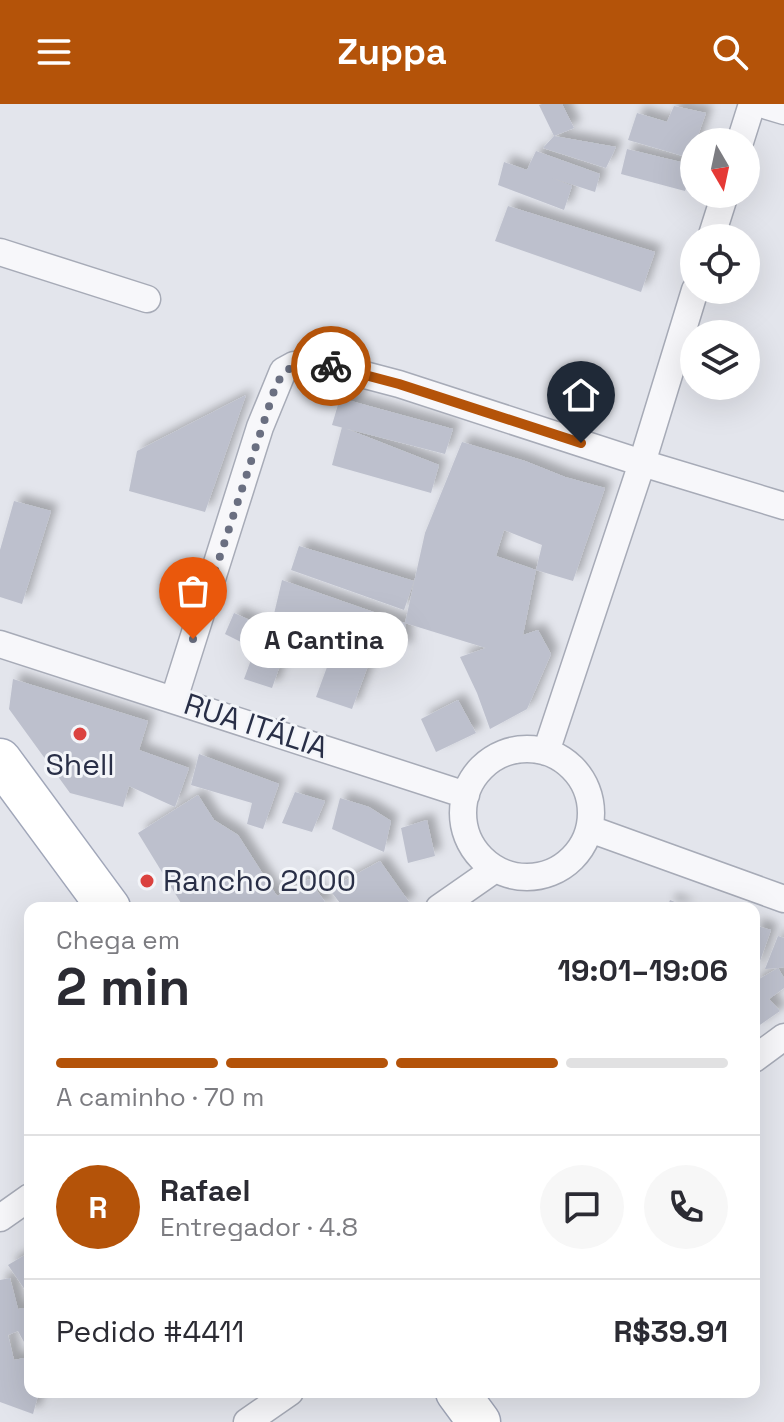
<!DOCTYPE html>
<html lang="pt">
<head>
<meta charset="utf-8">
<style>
	:root { --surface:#fff; --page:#f7f7f7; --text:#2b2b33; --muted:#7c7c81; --line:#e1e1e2; --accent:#b45309 }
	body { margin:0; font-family:"Space Grotesk",sans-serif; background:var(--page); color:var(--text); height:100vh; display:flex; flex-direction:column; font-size:30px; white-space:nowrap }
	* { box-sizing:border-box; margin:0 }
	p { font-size:26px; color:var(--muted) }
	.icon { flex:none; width:44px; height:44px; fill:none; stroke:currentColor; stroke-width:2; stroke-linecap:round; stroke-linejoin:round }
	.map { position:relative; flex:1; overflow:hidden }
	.panel { position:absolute; left:24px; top:798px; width:736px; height:496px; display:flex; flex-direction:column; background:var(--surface); border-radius:16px; box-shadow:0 8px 32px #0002 }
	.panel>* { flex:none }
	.needle { width:52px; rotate:171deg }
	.buttons { position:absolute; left:680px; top:24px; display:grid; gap:16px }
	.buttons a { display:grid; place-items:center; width:80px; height:80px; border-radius:50%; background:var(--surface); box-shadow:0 8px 32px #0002; font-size:40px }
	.pin { position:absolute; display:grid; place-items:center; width:68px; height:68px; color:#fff; margin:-82px -34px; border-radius:50% 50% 50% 0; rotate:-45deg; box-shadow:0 0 8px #0007 }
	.pin .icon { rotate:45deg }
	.courier { position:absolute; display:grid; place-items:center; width:80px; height:80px; margin:-40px; border:6px solid #b45309; border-radius:50%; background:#fff; color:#222; box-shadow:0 2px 10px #0007 }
	.bubble { position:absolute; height:56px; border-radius:28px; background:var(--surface); box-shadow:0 8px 32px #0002; font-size:26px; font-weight:600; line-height:56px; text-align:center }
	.headline em { font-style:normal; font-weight:600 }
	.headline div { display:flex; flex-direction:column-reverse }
	.headline { display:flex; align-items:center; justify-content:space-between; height:136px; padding:0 32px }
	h1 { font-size:52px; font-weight:600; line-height:60px }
	.bar { display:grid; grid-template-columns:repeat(4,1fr); gap:12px 8px; align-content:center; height:96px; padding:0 32px }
	.bar i { height:10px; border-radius:6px; background:var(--line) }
	.bar .selected { background:var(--accent) }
	.bar p { grid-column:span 4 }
	.line { display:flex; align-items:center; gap:20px; padding:0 32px; border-top:2px solid var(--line) }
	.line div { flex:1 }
	.round { display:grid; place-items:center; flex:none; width:84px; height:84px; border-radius:42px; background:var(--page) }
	header { display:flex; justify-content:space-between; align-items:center; height:104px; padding:0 32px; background:var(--accent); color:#fff; font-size:36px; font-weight:600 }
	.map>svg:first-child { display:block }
	.building { fill:#bdc0cd; filter:url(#shadow) }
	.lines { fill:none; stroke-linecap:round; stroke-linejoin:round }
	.street-casing { stroke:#a7abb7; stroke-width:29 }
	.primary-casing { stroke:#a1a7b9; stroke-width:45 }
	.street { stroke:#f7f7fa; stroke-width:26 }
	.primary { stroke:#fff; stroke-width:42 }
	.done { stroke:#6a6f81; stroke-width:8; stroke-dasharray:0 14.4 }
	.route { stroke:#b45309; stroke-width:10 }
	.poi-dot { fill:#db423f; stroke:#f3f5f9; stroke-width:3 }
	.labels { text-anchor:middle; stroke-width:6; stroke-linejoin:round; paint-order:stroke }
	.street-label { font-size:30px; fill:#292f47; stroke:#f3f5f9 }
	.poi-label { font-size:30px; fill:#292f47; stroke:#f3f5f9 }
</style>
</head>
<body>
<header><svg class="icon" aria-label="menu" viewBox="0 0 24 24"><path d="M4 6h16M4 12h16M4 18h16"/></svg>Zuppa<svg class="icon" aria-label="search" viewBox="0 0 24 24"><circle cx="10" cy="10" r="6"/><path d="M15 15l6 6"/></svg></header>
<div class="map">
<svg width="784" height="1318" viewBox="0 0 784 1318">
	<defs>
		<filter id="shadow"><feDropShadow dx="7" dy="-7" stdDeviation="4" flood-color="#0004"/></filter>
	</defs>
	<rect width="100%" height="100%" fill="#e3e5ec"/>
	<path class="building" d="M542,0h20l12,24 -20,8 -15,-31z
		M674,2l32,7 -16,45 -62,-18 9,-27 30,9z
		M554,32l62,11 -10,21 -63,-20z
		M627,45l66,16 -8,26 -64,-17z
		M536,47l64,23 -5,18 -43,-14 20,8 -8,24 -66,-25 6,-23 23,8z
		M508,102l147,46 -14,40 -146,-51z
		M246,291l-41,117 -76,-21 8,-40z
		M340,294l113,31 -8,25 -113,-29z
		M342,323l97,38 -8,28 -99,-28z
		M462,338l63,19 40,16 40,11 -32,93 -37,-11 6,-25 -38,-15 -8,26 40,14 -13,65 15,-5 13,24 -24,55 -37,20 -13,-36 -17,-36 26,-9 -81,-25 20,-90z
		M14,397l37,10 -29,93 -22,-7v-47z
		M299,442l115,35 -10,29 -113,-40z
		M282,476l123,43 1,27 -132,-36z
		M234,509l40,18 -19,18 -30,-15z
		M334,544l38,7 -20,54 -36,-12z
		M255,545l28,8 -11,31 -28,-9z
		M13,575l135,42 -9,29 50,18 -14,39 -46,-21 -6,21 -53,-14 -61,-84z
		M458,596l18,33 -40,19 -15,-33z
		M199,650l80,30 -16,45 -16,-5 5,-21 -61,-18z
		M295,688l30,9 -13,31 -30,-9z
		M198,691l16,25 24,15 39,61 32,-17 20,29h-145l-46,-75z
		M340,694l29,9 22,14 -7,31 -52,-23z
		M427,716l8,36 -27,7 -7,-35z
		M380,757l29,41 -10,6h-55l-15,-19z
		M670,796l20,8h-23z
		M754,821l17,5 -15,42 -2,-1z
		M778,832l6,2v29l-6,1 6,10v10l-15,11 11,12 -26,18v-47l24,-14 -13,1z
		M30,1148v45l-22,-32z
		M10,1174l8,31 12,-2v34l-6,1 -6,-11 -10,4 6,25 16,-3v35h9l-6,22 -33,-12v-122z"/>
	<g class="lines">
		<defs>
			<path id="street" d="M761,0l23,7
				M740,38l12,-38
				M711,134l14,-44
				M0,148l147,47
				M0,540l466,151
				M174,595l86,-272 23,-56 11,-6 29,-1 76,20 243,79 142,43
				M463 709a64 64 0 1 1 128 0a64 64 0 1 1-128 0Z
				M546,648l96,-289 53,-173
				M590,725l194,70
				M439,804l56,-39
				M754,955l30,-22
				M0,1114l30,-21
				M247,1318l43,-30"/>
			<path id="primary" d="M0,656l109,148
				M457,1288l22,30"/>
		</defs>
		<use href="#street" class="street-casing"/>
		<use href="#primary" class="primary-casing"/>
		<use href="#street" class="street"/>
		<use href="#primary" class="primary"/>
	</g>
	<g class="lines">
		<path class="done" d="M193,535l83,-254c13,-23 29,-26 55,-19"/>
		<path class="route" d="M331,262l68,18 182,59"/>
	</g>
	<g class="poi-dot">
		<circle cx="80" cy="630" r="8"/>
		<circle cx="147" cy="777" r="8"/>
	</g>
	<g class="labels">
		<g class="street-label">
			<text transform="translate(256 622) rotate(18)" y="10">RUA ITÁLIA</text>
		</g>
		<g class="poi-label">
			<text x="80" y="671">Shell</text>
			<text x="163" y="787" text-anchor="start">Rancho 2000</text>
		</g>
	</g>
</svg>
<div class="buttons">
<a><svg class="needle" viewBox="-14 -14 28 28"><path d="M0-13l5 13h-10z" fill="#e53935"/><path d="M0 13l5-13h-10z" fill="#7c7c81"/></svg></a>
<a><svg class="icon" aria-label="locate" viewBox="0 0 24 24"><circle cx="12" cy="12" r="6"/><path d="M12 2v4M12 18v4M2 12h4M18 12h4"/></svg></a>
<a><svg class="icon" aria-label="layers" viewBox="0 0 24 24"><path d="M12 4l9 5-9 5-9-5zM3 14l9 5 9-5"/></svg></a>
</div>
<div class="pin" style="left:193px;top:535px;background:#ea580c"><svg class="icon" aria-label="bag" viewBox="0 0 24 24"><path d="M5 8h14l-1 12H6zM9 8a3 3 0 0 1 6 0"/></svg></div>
<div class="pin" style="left:581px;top:339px;background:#1f2937"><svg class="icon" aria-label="home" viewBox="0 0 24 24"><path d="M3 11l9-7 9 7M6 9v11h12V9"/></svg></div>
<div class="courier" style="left:331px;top:262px"><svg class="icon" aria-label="bike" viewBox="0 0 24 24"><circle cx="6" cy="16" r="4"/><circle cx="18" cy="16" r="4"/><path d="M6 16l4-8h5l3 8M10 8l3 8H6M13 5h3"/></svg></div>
<div class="bubble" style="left:240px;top:508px;width:168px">A Cantina</div>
<section class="panel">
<div class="headline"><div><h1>2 min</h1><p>Chega em</p></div><em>19:01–19:06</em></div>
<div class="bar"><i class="selected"></i><i class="selected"></i><i class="selected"></i><i></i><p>A caminho · 70 m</p></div>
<div class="line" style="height:144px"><b class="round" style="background:var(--accent);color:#fff">R</b><div><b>Rafael</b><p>Entregador · 4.8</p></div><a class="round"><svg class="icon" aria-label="chat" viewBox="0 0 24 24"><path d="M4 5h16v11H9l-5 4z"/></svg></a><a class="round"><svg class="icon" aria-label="phone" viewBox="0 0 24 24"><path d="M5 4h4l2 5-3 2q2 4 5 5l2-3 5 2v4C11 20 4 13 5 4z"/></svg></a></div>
<div class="line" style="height:104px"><div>Pedido #4411</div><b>R$39.91</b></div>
</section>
</div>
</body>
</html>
